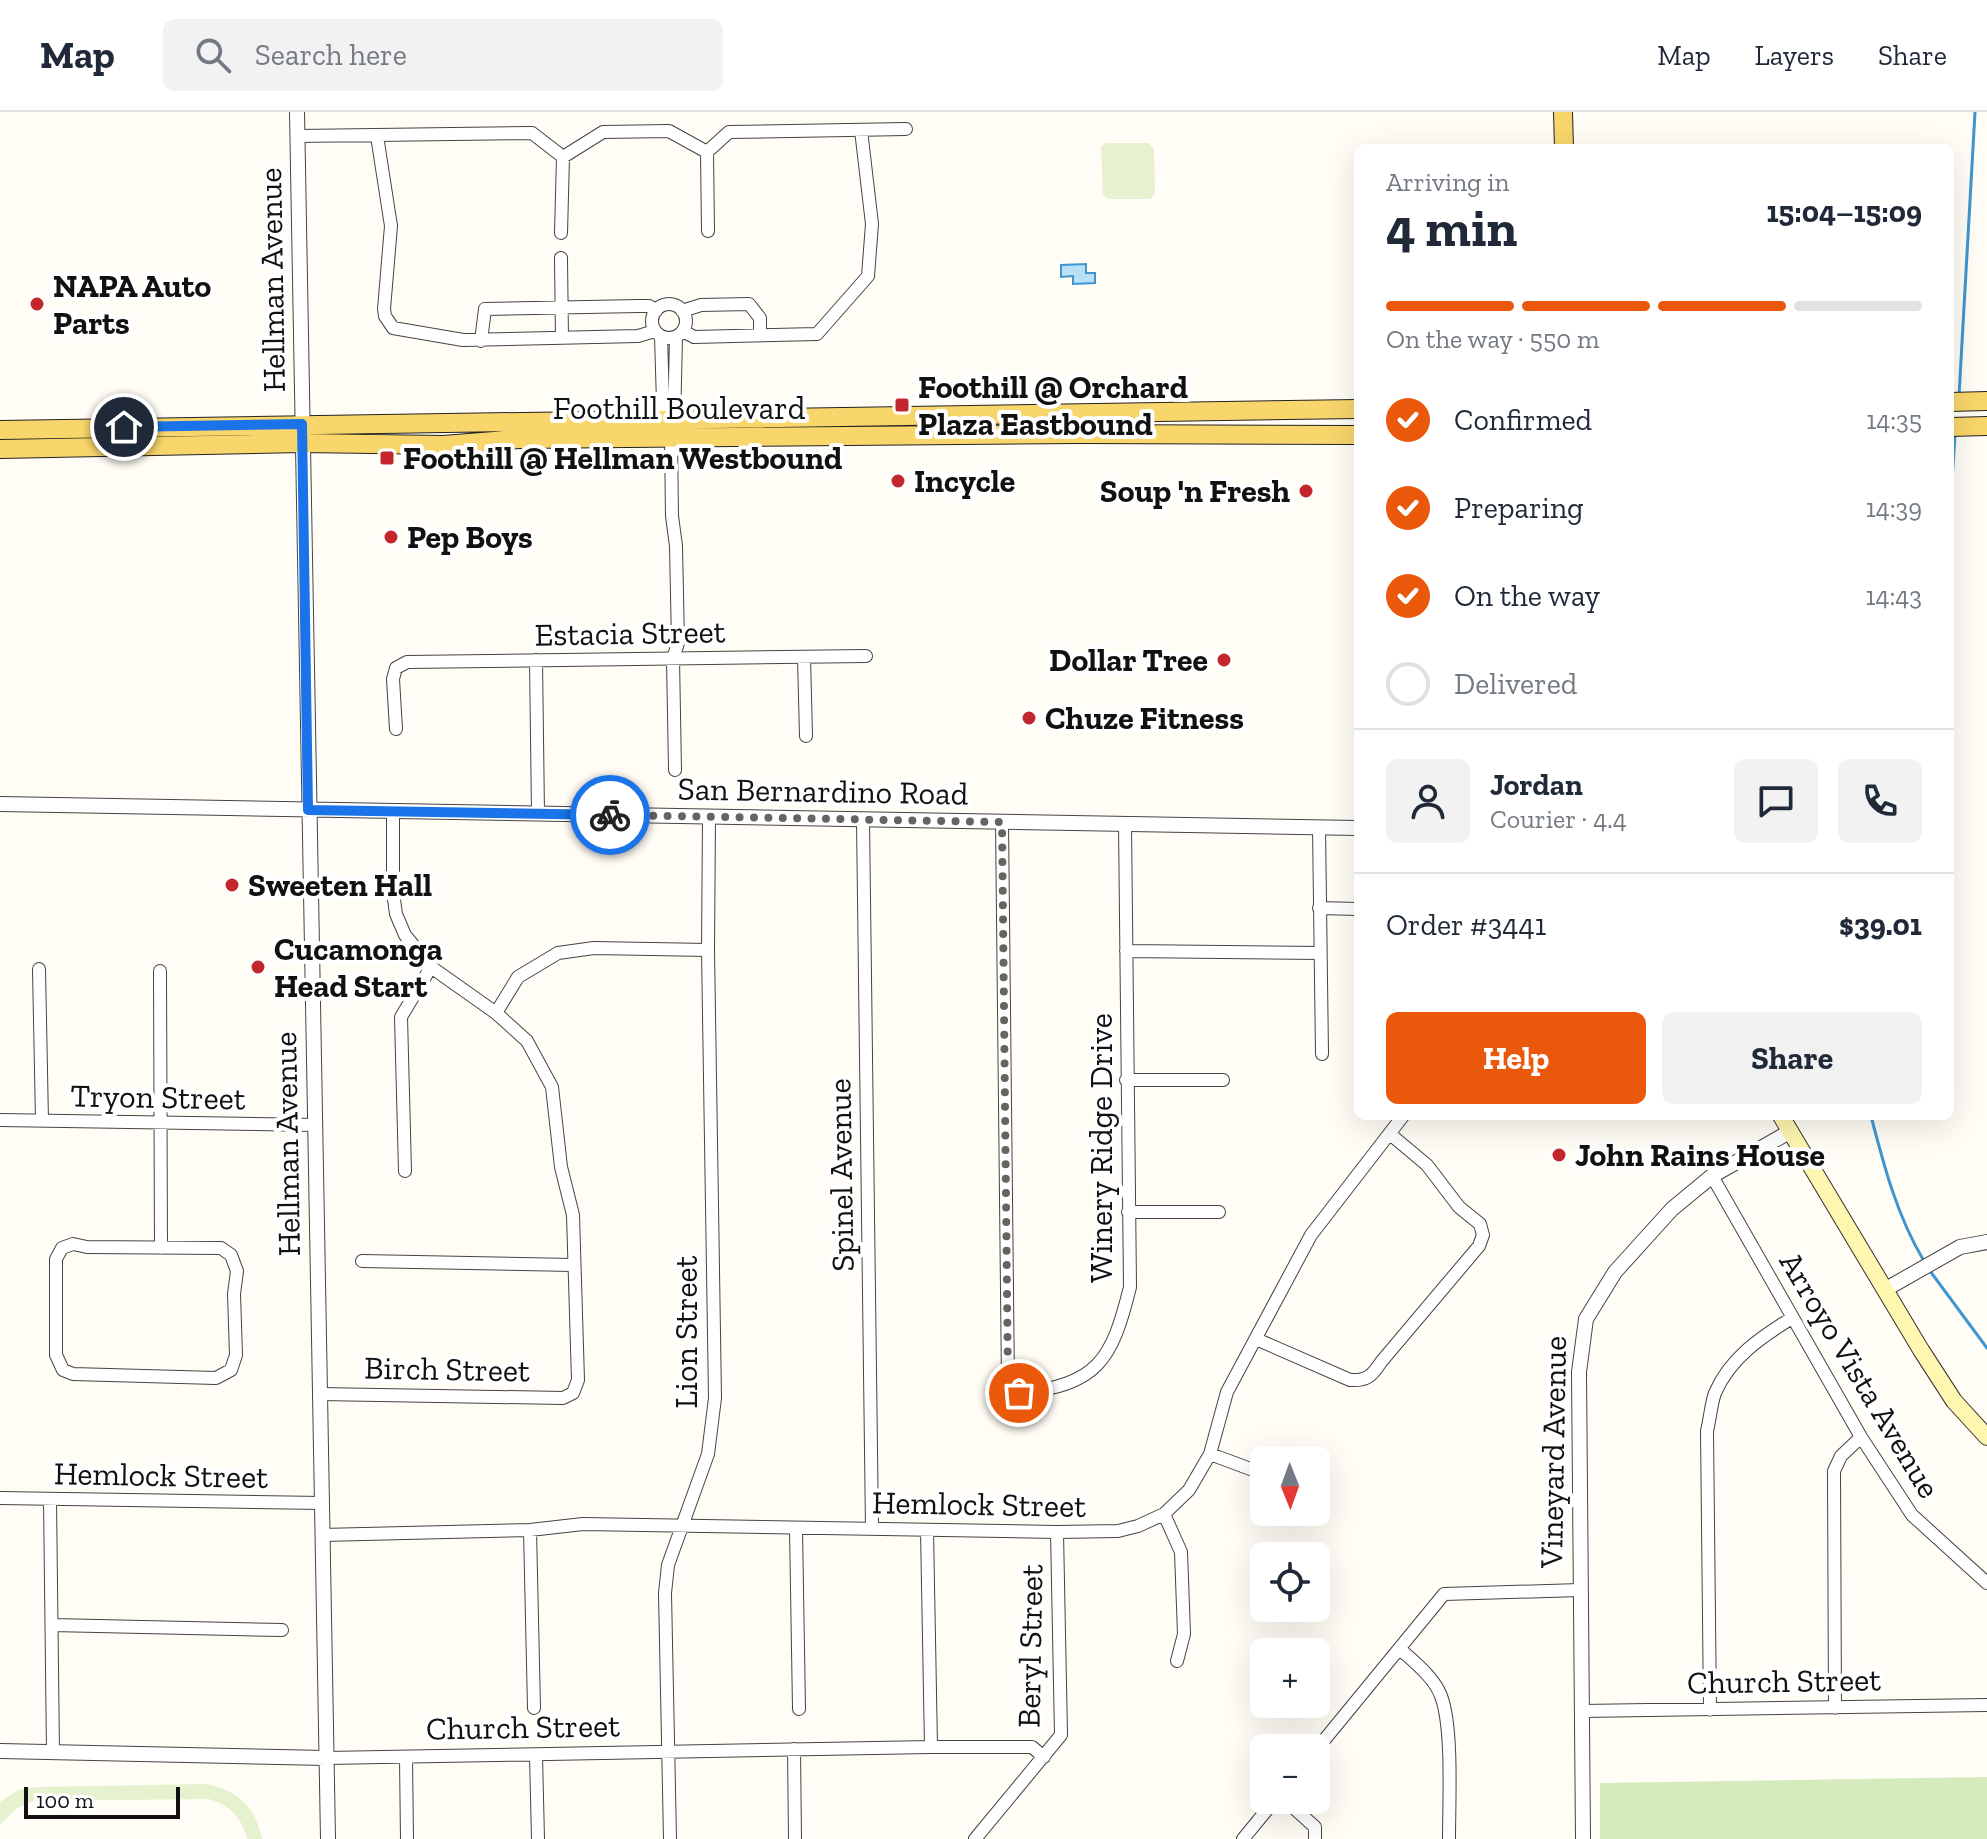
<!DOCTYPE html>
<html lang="en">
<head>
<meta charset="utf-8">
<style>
	:root { --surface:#fff; --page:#f2f2f3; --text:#1f2937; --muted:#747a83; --line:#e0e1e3; --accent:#ea580c }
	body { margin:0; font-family:"Zilla Slab",serif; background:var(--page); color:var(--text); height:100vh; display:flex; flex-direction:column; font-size:30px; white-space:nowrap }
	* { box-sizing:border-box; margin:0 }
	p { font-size:26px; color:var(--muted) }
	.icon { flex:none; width:44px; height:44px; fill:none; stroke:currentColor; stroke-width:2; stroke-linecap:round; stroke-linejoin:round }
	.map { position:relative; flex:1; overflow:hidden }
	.sheet { position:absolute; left:1354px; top:32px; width:600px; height:976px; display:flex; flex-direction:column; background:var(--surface); border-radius:12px; box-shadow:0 8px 32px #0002 }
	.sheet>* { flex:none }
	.needle { width:52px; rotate:179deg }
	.controls { position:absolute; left:1250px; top:1334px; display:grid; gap:16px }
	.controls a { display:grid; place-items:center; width:80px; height:80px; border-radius:12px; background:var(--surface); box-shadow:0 8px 32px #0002; font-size:40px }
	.scale { position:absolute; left:24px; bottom:20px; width:156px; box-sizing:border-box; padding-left:8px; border:4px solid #111; border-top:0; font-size:22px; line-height:28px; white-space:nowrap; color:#111; -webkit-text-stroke:6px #fff; paint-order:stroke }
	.pin { position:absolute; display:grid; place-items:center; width:68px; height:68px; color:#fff; margin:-34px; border:4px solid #fff; border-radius:50%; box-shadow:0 2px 8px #0007 }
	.courier { position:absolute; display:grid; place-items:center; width:80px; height:80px; margin:-40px; border:6px solid #1a73e8; border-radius:50%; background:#fff; color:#222; box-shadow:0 2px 10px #0007 }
	.summary em { font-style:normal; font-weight:700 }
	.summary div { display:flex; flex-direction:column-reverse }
	.summary { display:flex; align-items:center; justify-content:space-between; height:136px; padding:0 32px }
	h1 { font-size:52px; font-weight:700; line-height:60px }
	.bar { display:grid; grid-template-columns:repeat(4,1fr); gap:12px 8px; align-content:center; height:96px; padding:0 32px }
	.bar i { height:10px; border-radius:6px; background:var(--line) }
	.bar .current { background:var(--accent) }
	.bar p { grid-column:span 4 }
	.line { display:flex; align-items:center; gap:20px; padding:0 32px; border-top:2px solid var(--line) }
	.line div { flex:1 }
	.round { display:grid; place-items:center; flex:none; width:84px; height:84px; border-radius:12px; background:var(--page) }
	ol { padding:0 32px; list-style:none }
	li { display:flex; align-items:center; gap:24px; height:88px }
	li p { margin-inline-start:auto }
	li .icon { padding:8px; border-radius:50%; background:var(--accent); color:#fff; stroke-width:4 }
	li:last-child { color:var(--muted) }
	li i { width:44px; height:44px; border:4px solid var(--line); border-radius:50% }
	.primary-button { display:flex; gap:16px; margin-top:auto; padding:16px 32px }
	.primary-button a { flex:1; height:92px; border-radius:12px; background:var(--accent); color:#fff; font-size:32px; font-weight:700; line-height:92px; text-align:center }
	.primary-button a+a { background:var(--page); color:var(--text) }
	header { display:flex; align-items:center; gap:48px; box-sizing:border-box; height:112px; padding:0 40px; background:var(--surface); border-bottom:2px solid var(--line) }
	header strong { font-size:38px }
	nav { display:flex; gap:44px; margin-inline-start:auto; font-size:28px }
	.search { width:560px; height:72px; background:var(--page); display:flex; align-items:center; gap:20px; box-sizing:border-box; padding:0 28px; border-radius:12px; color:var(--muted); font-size:30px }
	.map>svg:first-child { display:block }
	.green { fill:#d5ebbd }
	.pitch { fill:#e6f2cf }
	.water { fill:#b9e0f7; stroke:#3f96cf; stroke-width:2 }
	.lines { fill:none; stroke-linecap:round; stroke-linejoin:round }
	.stream { stroke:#3f96cf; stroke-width:3 }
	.minor-casing { stroke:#444; stroke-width:14 }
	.tertiary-casing { stroke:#444; stroke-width:16 }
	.secondary-casing { stroke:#333; stroke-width:18 }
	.primary-casing { stroke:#222; stroke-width:20 }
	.minor { stroke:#fff; stroke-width:12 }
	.tertiary { stroke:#fff; stroke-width:14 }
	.secondary { stroke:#fff6b0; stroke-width:16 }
	.primary { stroke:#f9d66b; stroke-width:18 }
	.done { stroke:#646461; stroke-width:8; stroke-dasharray:0 14.4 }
	.route { stroke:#1a73e8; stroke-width:10 }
	.poi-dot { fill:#c4262e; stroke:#fff; stroke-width:3 }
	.labels { text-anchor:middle; stroke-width:8; stroke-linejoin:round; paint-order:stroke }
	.street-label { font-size:32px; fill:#111; stroke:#fff }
	.poi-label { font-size:32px; font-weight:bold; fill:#111; stroke:#fff; text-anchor:start }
</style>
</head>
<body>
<header>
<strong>Map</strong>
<div class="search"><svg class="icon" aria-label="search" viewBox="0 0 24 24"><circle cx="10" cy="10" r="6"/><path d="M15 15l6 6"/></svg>Search here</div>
<nav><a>Map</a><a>Layers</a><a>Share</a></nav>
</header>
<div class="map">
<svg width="1987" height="1727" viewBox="0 0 1987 1727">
	<rect width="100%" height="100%" fill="#fffdf5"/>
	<path class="green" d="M1987,1665v62h-387v-56z"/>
	<path class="pitch" d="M1106,31h43l5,6 1,44 -4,6h-43l-5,-4 -2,-48z
		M203,1672c32,3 53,23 59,55h-15c-5,-21 -18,-35 -39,-40l-175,2 -17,8 -16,16v-23l18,-12 18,-3z"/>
	<path class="water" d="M1086,152v9h9v10l-22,1v-8l-12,1v-12z"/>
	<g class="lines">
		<path class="stream" d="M1959,284l16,-284
			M1950,399l5,-76
			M1871,1004c13,50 26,100 53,145
			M1930,1159l57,77"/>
		<defs>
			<path id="minor" d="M298,24l234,-3 31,24 40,-25 66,-1 38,21 22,-20 177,-3
				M377,24l14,90 -7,83 1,7 8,12 70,12 175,-4 17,-5
				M707,40l1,79
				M561,121l2,-76
				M561,146l1,80
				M652 209a17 17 0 1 1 34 0a17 17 0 1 1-34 0Z
				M682,199l19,-6 48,-1 11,14v17
				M683,219l11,6 123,-3 51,-58 4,-52 -11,-94
				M661,224l2,67 8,36 1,77 4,30 2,97 -5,16 2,111
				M481,229l4,-32 154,-3h10l7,5
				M674,312l2,-87
				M804,545l2,79
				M536,548l2,154
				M396,617l-3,-50 3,-11 11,-6 459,-6
				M863,708l9,709
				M1002,710l6,562 11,9c79,-8 93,-33 111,-106l-5,-463
				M1319,715l3,227
				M1319,796l39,1
				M1126,839l194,2
				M39,857l3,152
				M160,859l1,277
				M496,901l22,-36 40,-24 36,-5 114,2
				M1126,968h97
				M0,1008l316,5
				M405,1059l-4,-154 30,-50
				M1712,1064l149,261 51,78 75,68
				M1128,1100h91
				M73,1132l14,3 134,1 10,7 6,16 -3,23 2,61 -5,15 -15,8 -143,-4 -10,-4 -7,-15v-96l6,-11z
				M362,1149l211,4
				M1256,1227l94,41c17,1 22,-4 31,-18l98,-116 4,-11 -3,-11 -21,-17 -32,-42 -37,-31
				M320,1282l243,4 10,-5 5,-13 -5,-165 -12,-48 -9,-80 -25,-46 -31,-28 -65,-46 -26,-32 -9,-21 -3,-22v-80
				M1210,1342l54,20
				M0,1386l322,5
				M50,1387l3,253
				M1164,1402l17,38 3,82 -7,27
				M796,1417l3,180
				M530,1418l4,178
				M927,1418l4,217
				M322,1423l208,-5 53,-6 474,8 61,-1 20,-5 26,-12 25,-24 21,-36 17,-62 84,-157 92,-119
				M52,1513l230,5
				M1400,1537c14,13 34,28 41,47 12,31 8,106 8,143
				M1835,1596l-1,-237 7,-15 20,-19
				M1710,1598l-3,-279c3,-12 4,-27 8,-38 15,-35 46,-56 77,-75
				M1582,1599l405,-6
				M794,1637l1,90
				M1316,1638l128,-156 136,-4
				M536,1644l2,83
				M326,1646l605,-11h101l12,10
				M406,1646l1,81
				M1285,1688l30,27v12
				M670,1727l-5,-246 3,-28 40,-111 7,-56 -7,-448 1,-133
				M975,1727l86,-104 -4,-203
				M1243,1727l32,-39"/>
			<path id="tertiary" d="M297,0l31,1727
				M0,692l1358,24
				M1886,1177l74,-42 27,-5
				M0,1639l326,7
				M1583,1727l-4,-467 7,-53 29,-47 57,-63 40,-33 79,-45"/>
			<path id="secondary" d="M1781,1004l140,234 33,51 33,36"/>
			<path id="primary" d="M1563,0l1,36
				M1950,290l37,-1
				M1950,315l37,-1
				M0,318l1358,-21
				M0,337l302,-6 141,2 76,-6 560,-5 279,1"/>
		</defs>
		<use href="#minor" class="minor-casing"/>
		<use href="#tertiary" class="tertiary-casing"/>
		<use href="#secondary" class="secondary-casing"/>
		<use href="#primary" class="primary-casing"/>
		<use href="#minor" class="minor"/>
		<use href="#tertiary" class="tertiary"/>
		<use href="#secondary" class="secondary"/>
		<use href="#primary" class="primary"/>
	</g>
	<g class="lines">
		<path class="done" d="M610,703l392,7 6,562 11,9"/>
		<path class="route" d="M124,315l178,-3 6,386 302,5"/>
	</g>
	<g class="poi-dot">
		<circle cx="37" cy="192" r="8"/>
		<rect x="894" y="285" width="16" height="16" rx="4"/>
		<rect x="379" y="338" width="16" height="16" rx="4"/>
		<circle cx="898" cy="369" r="8"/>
		<circle cx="1306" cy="379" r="8"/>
		<circle cx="391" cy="425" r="8"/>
		<circle cx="1224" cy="548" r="8"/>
		<circle cx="1029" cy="606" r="8"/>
		<circle cx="232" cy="773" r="8"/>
		<circle cx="258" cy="855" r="8"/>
		<circle cx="1559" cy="1043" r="8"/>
	</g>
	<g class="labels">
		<g class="street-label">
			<text transform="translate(272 168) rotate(-91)" y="11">Hellman Avenue</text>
			<text x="679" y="307">Foothill Boulevard</text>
			<text transform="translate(630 521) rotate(-1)" y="11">Estacia Street</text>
			<text transform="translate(823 679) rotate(1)" y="11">San Bernardino Road</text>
			<text transform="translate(158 985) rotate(1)" y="11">Tryon Street</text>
			<text transform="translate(287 1032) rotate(-91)" y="11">Hellman Avenue</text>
			<text transform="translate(1101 1036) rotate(-90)" y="11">Winery Ridge Drive</text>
			<text transform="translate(841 1063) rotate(-91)" y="11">Spinel Avenue</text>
			<text transform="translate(686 1220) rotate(-90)" y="11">Lion Street</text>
			<text transform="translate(447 1257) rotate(1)" y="11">Birch Street</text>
			<text transform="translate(1860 1263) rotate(59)" y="11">Arroyo Vista Avenue</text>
			<text transform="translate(1553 1340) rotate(-89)" y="11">Vineyard Avenue</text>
			<text transform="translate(161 1363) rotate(1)" y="11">Hemlock Street</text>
			<text transform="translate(979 1392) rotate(1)" y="11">Hemlock Street</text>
			<text transform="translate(1030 1534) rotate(-89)" y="11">Beryl Street</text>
			<text transform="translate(1784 1569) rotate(-1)" y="11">Church Street</text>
			<text transform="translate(523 1615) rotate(-1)" y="11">Church Street</text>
		</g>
		<g class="poi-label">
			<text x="53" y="185">NAPA Auto<tspan x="53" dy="37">Parts</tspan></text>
			<text x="918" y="286">Foothill @ Orchard<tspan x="918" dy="37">Plaza Eastbound</tspan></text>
			<text x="403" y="357">Foothill @ Hellman Westbound</text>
			<text x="914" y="380">Incycle</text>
			<text x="1290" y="390" text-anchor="end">Soup 'n Fresh</text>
			<text x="407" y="436">Pep Boys</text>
			<text x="1208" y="559" text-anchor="end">Dollar Tree</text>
			<text x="1045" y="617">Chuze Fitness</text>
			<text x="248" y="784">Sweeten Hall</text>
			<text x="274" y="848">Cucamonga<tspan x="274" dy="37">Head Start</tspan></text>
			<text x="1575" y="1054">John Rains House</text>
		</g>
	</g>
</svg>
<div class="controls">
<a><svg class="needle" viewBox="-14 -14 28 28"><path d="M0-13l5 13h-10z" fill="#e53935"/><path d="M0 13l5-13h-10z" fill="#747a83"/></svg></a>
<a><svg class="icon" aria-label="locate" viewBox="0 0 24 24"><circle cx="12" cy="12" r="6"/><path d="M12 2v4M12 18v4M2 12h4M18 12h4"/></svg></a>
<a>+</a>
<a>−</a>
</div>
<div class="scale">100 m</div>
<div class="pin" style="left:1019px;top:1281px;background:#ea580c"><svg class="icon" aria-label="bag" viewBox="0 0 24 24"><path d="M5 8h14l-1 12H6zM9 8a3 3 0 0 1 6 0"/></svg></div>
<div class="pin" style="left:124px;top:315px;background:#1f2937"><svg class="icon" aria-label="home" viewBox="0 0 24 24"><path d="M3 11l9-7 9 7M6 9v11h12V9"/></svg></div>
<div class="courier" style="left:610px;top:703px"><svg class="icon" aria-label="bike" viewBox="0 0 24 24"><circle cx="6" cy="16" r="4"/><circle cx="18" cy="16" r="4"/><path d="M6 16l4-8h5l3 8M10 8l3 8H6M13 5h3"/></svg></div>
<section class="sheet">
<div class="summary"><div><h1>4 min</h1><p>Arriving in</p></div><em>15:04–15:09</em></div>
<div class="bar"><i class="current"></i><i class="current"></i><i class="current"></i><i></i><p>On the way · 550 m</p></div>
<ol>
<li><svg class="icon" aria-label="check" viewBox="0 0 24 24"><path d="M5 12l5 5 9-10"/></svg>Confirmed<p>14:35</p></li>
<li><svg class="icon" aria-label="check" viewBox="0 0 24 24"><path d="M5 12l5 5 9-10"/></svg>Preparing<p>14:39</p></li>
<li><svg class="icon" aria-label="check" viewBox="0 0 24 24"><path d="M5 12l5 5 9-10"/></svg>On the way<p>14:43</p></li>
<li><i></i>Delivered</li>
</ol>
<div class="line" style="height:144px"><a class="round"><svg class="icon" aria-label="person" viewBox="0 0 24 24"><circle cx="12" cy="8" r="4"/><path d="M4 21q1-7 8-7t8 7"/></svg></a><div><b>Jordan</b><p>Courier · 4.4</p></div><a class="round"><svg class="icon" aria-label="chat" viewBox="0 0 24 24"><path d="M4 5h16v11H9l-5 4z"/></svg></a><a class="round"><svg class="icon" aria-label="phone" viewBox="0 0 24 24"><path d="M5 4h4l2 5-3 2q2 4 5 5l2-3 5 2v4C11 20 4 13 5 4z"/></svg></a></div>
<div class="line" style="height:104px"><div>Order #3441</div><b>$39.01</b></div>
<div class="primary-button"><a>Help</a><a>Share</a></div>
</section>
</div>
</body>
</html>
